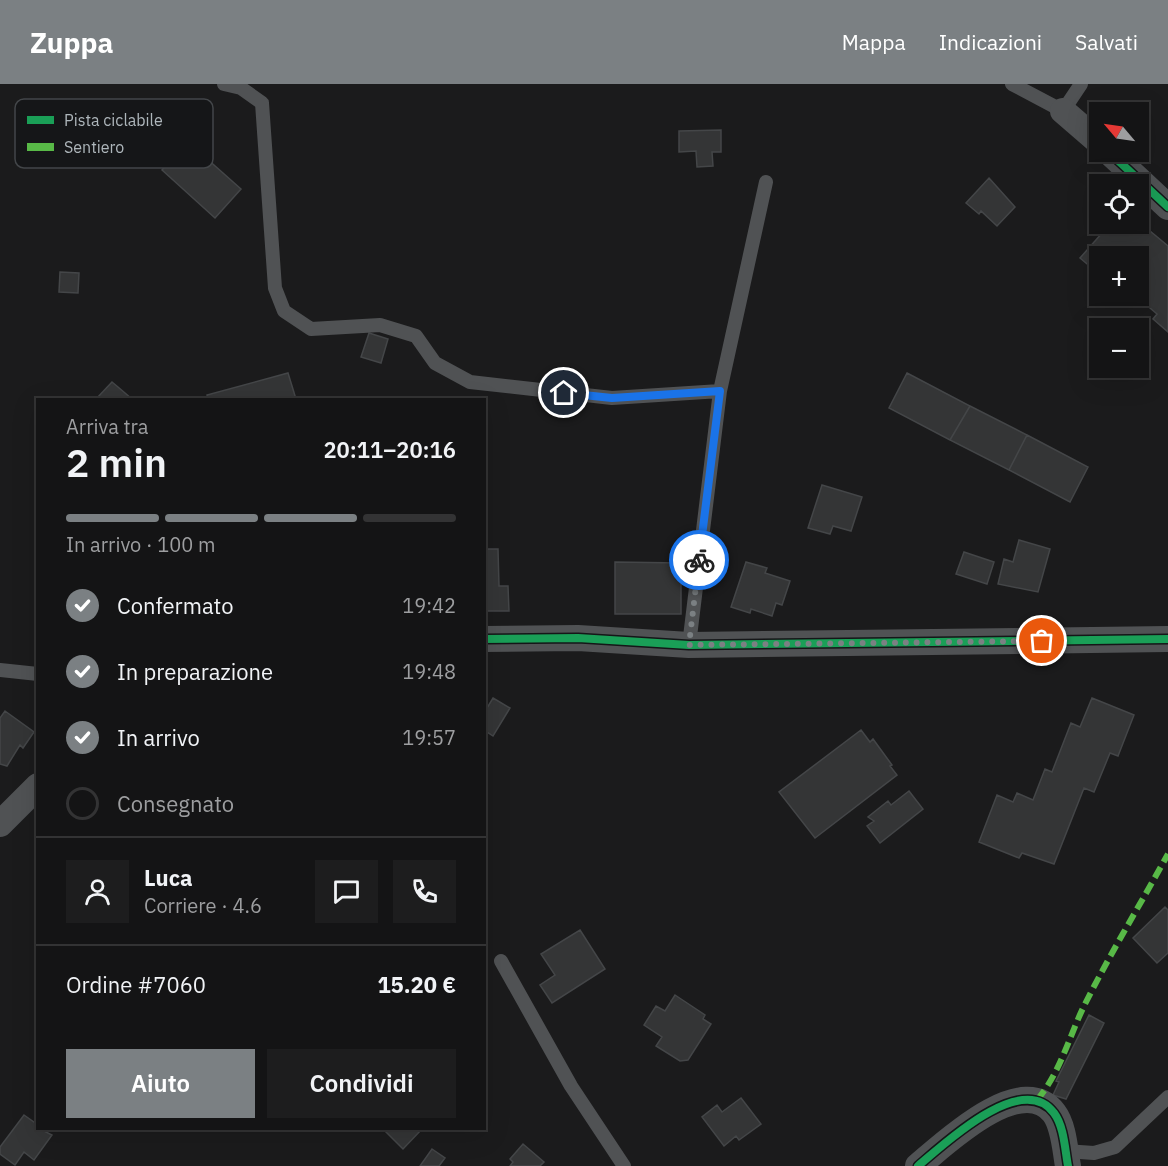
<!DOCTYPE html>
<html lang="it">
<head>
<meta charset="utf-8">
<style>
	:root { --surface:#141415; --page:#1d1d1e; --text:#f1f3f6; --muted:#9d9ea0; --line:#333334; --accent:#7b8083 }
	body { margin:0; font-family:"IBM Plex Sans",sans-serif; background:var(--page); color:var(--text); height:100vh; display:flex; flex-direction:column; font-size:22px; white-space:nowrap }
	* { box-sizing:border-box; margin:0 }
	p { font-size:20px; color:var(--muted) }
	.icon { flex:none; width:33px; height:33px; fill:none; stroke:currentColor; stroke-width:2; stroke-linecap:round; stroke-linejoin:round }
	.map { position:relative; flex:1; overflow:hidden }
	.details { position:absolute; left:36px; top:314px; width:450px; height:732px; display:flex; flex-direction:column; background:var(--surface); border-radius:0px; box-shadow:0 6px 24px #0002,0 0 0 2px var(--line) }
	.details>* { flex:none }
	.needle { width:39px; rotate:299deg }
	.buttons { position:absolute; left:1089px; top:18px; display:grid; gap:12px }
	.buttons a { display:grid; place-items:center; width:60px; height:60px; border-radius:0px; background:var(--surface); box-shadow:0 6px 24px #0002,0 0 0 2px var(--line); font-size:30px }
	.pin { position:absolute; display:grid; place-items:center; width:51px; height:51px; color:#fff; margin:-26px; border:3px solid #fff; border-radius:50%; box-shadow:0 2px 6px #0007 }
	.courier { position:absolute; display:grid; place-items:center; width:60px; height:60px; margin:-30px; border:4px solid #1a73e8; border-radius:50%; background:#fff; color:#222; box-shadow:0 2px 8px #0007 }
	.overview em { font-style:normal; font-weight:600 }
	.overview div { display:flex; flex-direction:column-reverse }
	.overview { display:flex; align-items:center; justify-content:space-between; height:102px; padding:0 30px }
	h1 { font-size:39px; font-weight:600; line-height:45px }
	.bar { display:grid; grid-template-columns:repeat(4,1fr); gap:9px 6px; align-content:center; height:72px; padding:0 30px }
	.bar i { height:8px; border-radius:4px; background:var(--line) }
	.bar .selected { background:var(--accent) }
	.bar p { grid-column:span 4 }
	.line { display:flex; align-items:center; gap:15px; padding:0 30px; border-top:2px solid var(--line) }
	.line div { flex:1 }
	.round { display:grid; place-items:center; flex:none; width:63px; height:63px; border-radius:0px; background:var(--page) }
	ol { padding:0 30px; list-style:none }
	li { display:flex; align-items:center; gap:18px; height:66px }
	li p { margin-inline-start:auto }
	li .icon { padding:6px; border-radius:50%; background:var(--accent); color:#fff; stroke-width:4 }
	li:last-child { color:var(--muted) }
	li i { width:33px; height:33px; border:3px solid var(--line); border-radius:50% }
	.cta { display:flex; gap:12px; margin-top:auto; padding:12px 30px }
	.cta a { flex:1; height:69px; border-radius:0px; background:var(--accent); color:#fff; font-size:24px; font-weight:600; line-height:69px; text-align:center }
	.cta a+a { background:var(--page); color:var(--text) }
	header { display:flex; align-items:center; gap:36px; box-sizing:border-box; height:84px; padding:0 30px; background:var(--accent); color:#fff }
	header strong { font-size:28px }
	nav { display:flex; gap:33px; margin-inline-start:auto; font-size:21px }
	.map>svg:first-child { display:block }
	.building { fill:#343536; stroke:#444648; stroke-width:1.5 }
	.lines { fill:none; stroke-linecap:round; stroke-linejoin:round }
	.service { stroke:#505254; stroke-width:14 }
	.minor { stroke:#505254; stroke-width:26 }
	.quiet { stroke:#58b947; stroke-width:6; stroke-dasharray:12 6; stroke-linecap:butt }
	.cycleway-casing { stroke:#151618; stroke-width:11 }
	.cycleway { stroke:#1a9f57; stroke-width:8 }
	.done { stroke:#7b8083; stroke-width:6; stroke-dasharray:0 10.8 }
	.route { stroke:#1a73e8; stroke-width:8 }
	.key { fill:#151618; stroke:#434649; stroke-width:1.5 }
	.key-label { font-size:16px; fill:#aeb6bb }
</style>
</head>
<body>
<header>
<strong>Zuppa</strong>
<nav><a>Mappa</a><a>Indicazioni</a><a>Salvati</a></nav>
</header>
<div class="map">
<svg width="1168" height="1082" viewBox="0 0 1168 1082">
	<rect width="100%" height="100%" fill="#1b1b1c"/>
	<path class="building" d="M721,46v22h-9l1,14 -16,1 -1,-16 -17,1v-21z
		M187,57l54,48 -26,29 -53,-48z
		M989,94l26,29 -18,19 -16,-15 -2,3 -13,-11z
		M1138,137l30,25v86l-15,-13 4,-5 -21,-18h2v-40h-38v19l-20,-17 30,-34h28z
		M60,188l19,1 -1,20 -19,-1z
		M369,249l19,6 -7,24 -20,-6z
		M288,289l8,26h-88l-1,-4z
		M907,289l63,33 -20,34 -61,-32z
		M112,298l6,5 14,12h-36z
		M970,322l57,29 -18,35 -59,-30z
		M1027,351l61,32 -18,35 -61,-32z
		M822,401l40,12 -11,34 -18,-5 -3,8 -22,-6z
		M1019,456l31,9 -12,43 -40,-8 6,-25 9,3z
		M484,465h14l1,37h9l1,25h-23z
		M964,468l30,10 -7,22 -31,-10z
		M615,478l66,1v51h-66z
		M746,478l21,6 -2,5 25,8 -8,24 -6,-2 -4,13 -21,-7 -1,4 -19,-6z
		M493,614l17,10 -17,28 -9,-6v-17z
		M1092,614l42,17 -16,41 -8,-3 -16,39 -10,-4 -30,76 -32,-11 -3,5 -40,-16 18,-47 16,7 4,-9 16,7 12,-31 7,3 19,-49 9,4z
		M5,627l29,21 -11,16 -3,-3 -13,21 -7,-2v-46z
		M861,646l9,12 3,-3 19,26 -2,1 7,9 -82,63 -36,-46z
		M909,707l14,18 -43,34 -13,-17 7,-5 -6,-4 20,-16 3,4z
		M1165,823l3,3v43l-11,10 -24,-25z
		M580,846l25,39 -53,34 -12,-18 15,-10 -14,-21z
		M675,911l30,20 -2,4 8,5 -23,36 -8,1 -24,-15 6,-9 -18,-12 12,-19 9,5z
		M1089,931l15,8 -38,76 -13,-4 6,-13 -3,-1z
		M741,1014l20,26 -22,16 -3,-4 -12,10 -22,-29 15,-12 5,7z
		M24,1031l14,10v3l14,7 -18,25 -10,-8 -9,13 -15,-11v-7z
		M390,1044h33l-20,21 -17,-17z
		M523,1060l21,18 -4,4h-30l3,-4 -3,-3z
		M432,1065l13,9 -6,8h-19z"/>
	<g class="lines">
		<path class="service" d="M224,0l17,4 21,15 13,185 9,23 27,18 69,-4 36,11 19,27 35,19 142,16 108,-7
			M1012,0l51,27 18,-27
			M689,561l31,-254 46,-209
			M0,586l38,4
			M501,877l70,125 53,80
			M1065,1067l29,2 21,-6 53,-50"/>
		<path class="minor" d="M1063,27l37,32
			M1109,68l59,55
			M484,555l94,-1 111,7 479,-6
			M0,740l38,-38
			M918,1082c26,-22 104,-96 136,-53 10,13 11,37 14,53"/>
		<path class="quiet" d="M1037,1016c23,-27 32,-63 47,-94 26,-52 56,-101 84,-152"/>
		<defs>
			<path id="cycleway" d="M1109,68l59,55
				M484,555l94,-1 111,7 479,-6
				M918,1082c26,-22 104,-96 136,-53 10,13 11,37 14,53"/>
		</defs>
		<use href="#cycleway" class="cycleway-casing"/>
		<use href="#cycleway" class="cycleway"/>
	</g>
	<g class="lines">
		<path class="done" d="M699,476l-10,85 353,-4"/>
		<path class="route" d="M564,309l48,5 108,-7 -21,169"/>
	</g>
	<rect x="15" y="15" width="198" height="69" rx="9" class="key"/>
	<rect x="27" y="32" width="27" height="8" fill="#1a9f57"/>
	<rect x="27" y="59" width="27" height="8" fill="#58b947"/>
	<g class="key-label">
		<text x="64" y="42">Pista ciclabile</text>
		<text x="64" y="69">Sentiero</text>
	</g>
</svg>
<div class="buttons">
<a><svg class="needle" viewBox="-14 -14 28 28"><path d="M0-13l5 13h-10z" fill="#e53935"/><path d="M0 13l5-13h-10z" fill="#9d9ea0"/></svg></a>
<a><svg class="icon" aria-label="locate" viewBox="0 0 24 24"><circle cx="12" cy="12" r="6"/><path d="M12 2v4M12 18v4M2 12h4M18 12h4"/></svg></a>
<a>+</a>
<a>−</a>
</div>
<div class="pin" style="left:1042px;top:557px;background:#ea580c"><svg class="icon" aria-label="bag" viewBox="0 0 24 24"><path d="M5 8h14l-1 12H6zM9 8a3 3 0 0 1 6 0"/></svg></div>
<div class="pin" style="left:564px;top:309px;background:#1f2937"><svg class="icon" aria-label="home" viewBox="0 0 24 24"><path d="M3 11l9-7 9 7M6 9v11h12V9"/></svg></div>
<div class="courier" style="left:699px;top:476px"><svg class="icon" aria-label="bike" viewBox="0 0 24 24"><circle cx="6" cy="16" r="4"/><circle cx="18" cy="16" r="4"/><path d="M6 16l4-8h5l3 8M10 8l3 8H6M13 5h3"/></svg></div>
<section class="details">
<div class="overview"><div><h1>2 min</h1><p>Arriva tra</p></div><em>20:11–20:16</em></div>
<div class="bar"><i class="selected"></i><i class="selected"></i><i class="selected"></i><i></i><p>In arrivo · 100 m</p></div>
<ol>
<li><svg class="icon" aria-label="check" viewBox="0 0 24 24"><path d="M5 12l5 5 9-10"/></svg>Confermato<p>19:42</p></li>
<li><svg class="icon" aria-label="check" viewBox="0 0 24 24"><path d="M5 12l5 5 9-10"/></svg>In preparazione<p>19:48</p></li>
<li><svg class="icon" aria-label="check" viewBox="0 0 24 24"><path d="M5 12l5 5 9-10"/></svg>In arrivo<p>19:57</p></li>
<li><i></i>Consegnato</li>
</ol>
<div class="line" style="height:108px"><a class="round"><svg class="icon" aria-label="person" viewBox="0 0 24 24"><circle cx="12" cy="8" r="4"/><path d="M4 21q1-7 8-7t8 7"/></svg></a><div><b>Luca</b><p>Corriere · 4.6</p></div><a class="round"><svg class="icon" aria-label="chat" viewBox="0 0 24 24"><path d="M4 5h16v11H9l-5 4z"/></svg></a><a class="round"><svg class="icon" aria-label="phone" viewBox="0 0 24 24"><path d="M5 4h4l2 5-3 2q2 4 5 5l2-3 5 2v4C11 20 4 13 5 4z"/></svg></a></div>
<div class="line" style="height:78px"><div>Ordine #7060</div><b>15.20 €</b></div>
<div class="cta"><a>Aiuto</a><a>Condividi</a></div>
</section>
</div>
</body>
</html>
